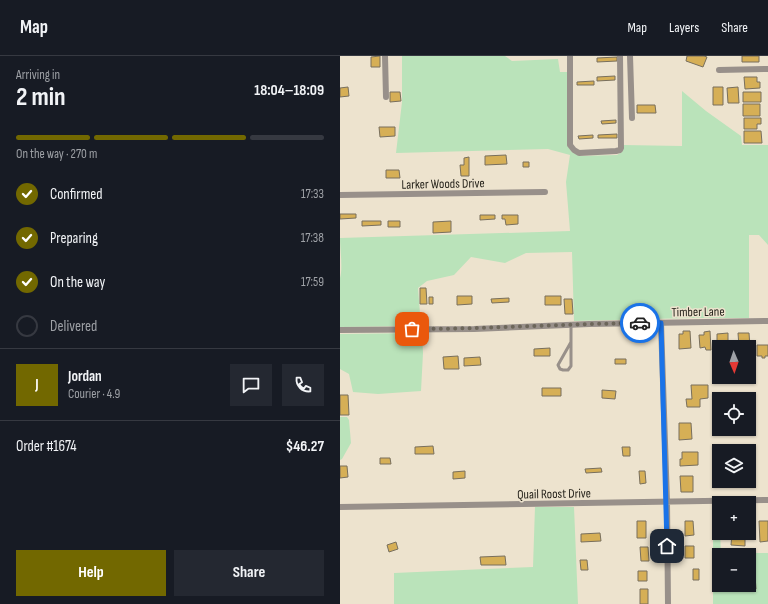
<!DOCTYPE html>
<html lang="en">
<head>
<meta charset="utf-8">
<style>
	:root { --surface:#171b24; --page:#242831; --text:#f1f3f6; --muted:#9ea1a6; --line:#363941; --accent:#726800 }
	body { margin:0; font-family:"Sofia Sans Condensed",sans-serif; background:var(--page); color:var(--text); height:100vh; display:flex; flex-direction:column; font-size:15px; white-space:nowrap }
	* { box-sizing:border-box; margin:0 }
	p { font-size:13px; color:var(--muted) }
	.icon { flex:none; width:22px; height:22px; fill:none; stroke:currentColor; stroke-width:2; stroke-linecap:round; stroke-linejoin:round }
	.map { position:relative; flex:1; overflow:hidden }
	.sheet { display:flex; flex-direction:column; background:var(--surface); width:340px }
	.sheet>* { flex:none }
	.needle { width:26px; rotate:178deg }
	.fabs { position:absolute; left:372px; top:284px; display:grid; gap:8px }
	.fabs a { display:grid; place-items:center; width:44px; height:44px; border-radius:0px; background:var(--surface); box-shadow:0 1px 3px #0004; font-size:20px }
	.pin { position:absolute; display:grid; place-items:center; width:34px; height:34px; color:#fff; margin:-17px; border-radius:8px; box-shadow:0 2px 6px #0006 }
	.courier { position:absolute; display:grid; place-items:center; width:40px; height:40px; margin:-20px; border:3px solid #1a73e8; border-radius:50%; background:#fff; color:#222; box-shadow:0 1px 5px #0007 }
	.head em { font-style:normal; font-weight:700 }
	.head div { display:flex; flex-direction:column-reverse }
	.head { display:flex; align-items:center; justify-content:space-between; height:68px; padding:0 16px }
	h1 { font-size:26px; font-weight:700; line-height:30px }
	.bar { display:grid; grid-template-columns:repeat(4,1fr); gap:6px 4px; align-content:center; height:48px; padding:0 16px }
	.bar i { height:5px; border-radius:3px; background:var(--line) }
	.bar .on { background:var(--accent) }
	.bar p { grid-column:span 4 }
	.line { display:flex; align-items:center; gap:10px; padding:0 16px; border-top:1px solid var(--line) }
	.line div { flex:1 }
	.round { display:grid; place-items:center; flex:none; width:42px; height:42px; border-radius:0px; background:var(--page) }
	ol { padding:0 16px; list-style:none }
	li { display:flex; align-items:center; gap:12px; height:44px }
	li p { margin-inline-start:auto }
	li .icon { padding:4px; border-radius:50%; background:var(--accent); color:#fff; stroke-width:4 }
	li:last-child { color:var(--muted) }
	li i { width:22px; height:22px; border:2px solid var(--line); border-radius:50% }
	.button { display:flex; gap:8px; margin-top:auto; padding:8px 16px }
	.button a { flex:1; height:46px; border-radius:0px; background:var(--accent); color:#fff; font-size:16px; font-weight:700; line-height:46px; text-align:center }
	.button a+a { background:var(--page); color:var(--text) }
	header { display:flex; align-items:center; gap:24px; box-sizing:border-box; height:56px; padding:0 20px; background:var(--surface); border-bottom:1px solid var(--line) }
	header strong { font-size:19px }
	nav { display:flex; gap:22px; margin-inline-start:auto; font-size:14px }
	main { display:flex; flex:1; min-height:0 }
	.map>svg:first-child { display:block }
	.green { fill:#bae3ba }
	.building { fill:#d6af56; stroke:#786f5d }
	.lines { fill:none; stroke-linecap:round; stroke-linejoin:round }
	.lane { stroke:#98908a; stroke-width:3 }
	.street { stroke:#98908a; stroke-width:6 }
	.done { stroke:#6c665a; stroke-width:4; stroke-dasharray:0 7.2 }
	.route { stroke:#1a73e8; stroke-width:5 }
	.labels { text-anchor:middle; stroke-width:3; stroke-linejoin:round; paint-order:stroke }
	.street-label { font-size:13px; fill:#26231b; stroke:#ede3ce }
</style>
</head>
<body>
<header>
<strong>Map</strong>
<nav><a>Map</a><a>Layers</a><a>Share</a></nav>
</header>
<main>
<section class="sheet">
<div class="head"><div><h1>2 min</h1><p>Arriving in</p></div><em>18:04–18:09</em></div>
<div class="bar"><i class="on"></i><i class="on"></i><i class="on"></i><i></i><p>On the way · 270 m</p></div>
<ol>
<li><svg class="icon" aria-label="check" viewBox="0 0 24 24"><path d="M5 12l5 5 9-10"/></svg>Confirmed<p>17:33</p></li>
<li><svg class="icon" aria-label="check" viewBox="0 0 24 24"><path d="M5 12l5 5 9-10"/></svg>Preparing<p>17:38</p></li>
<li><svg class="icon" aria-label="check" viewBox="0 0 24 24"><path d="M5 12l5 5 9-10"/></svg>On the way<p>17:59</p></li>
<li><i></i>Delivered</li>
</ol>
<div class="line" style="height:72px"><b class="round" style="background:var(--accent);color:#fff">J</b><div><b>Jordan</b><p>Courier · 4.9</p></div><a class="round"><svg class="icon" aria-label="chat" viewBox="0 0 24 24"><path d="M4 5h16v11H9l-5 4z"/></svg></a><a class="round"><svg class="icon" aria-label="phone" viewBox="0 0 24 24"><path d="M5 4h4l2 5-3 2q2 4 5 5l2-3 5 2v4C11 20 4 13 5 4z"/></svg></a></div>
<div class="line" style="height:52px"><div>Order #1674</div><b>$46.27</b></div>
<div class="button"><a>Help</a><a>Share</a></div>
</section>
<div class="map">
<svg width="428" height="548" viewBox="0 0 428 548">
	<rect width="100%" height="100%" fill="#ede3ce"/>
	<path class="green" d="M62,0h103l7,5 46,-2 2,13h7v73l5,7 8,4 37,-1 5,-3 2,-7 58,1v-55l24,20 35,25 1,9h26v100l-9,-10h-10v83h-58l-117,3 -2,-69 -46,1 -21,10 -34,-6 -17,18 -27,6 -9,7 3,38 -81,1v-49c3,-9 0,-29 0,-40l230,-7 -4,-49 4,-27 -22,-6 -152,4 6,-51z
		M82,277l1,20 -2,38 -43,3 -25,-2 -4,-18 -9,-5v-35z
		M0,361h7l2,3 2,23 -9,16 -2,1z
		M373,448h6l2,51h-2v30h30l6,-8v-24h13v51h-55z
		M195,451h39l4,97h-184v-31l139,-6z"/>
	<path class="building" d="M40,0v11h-9v-10z
		M347,0h17l3,1 -4,10 -17,-6z
		M402,0h17v6h-17z
		M277,1v4l-20,1v-4z
		M275,20v4l-18,1v-4z
		M404,21h13v5h3v6l-15,1z
		M254,25v4h-17v-3z
		M8,31l1,9 -9,1v-9z
		M373,31h10v18h-10z
		M398,31l1,16h-11l-1,-15z
		M50,36h10l1,9 -11,1z
		M403,36h18v10h-18z
		M403,48h17v12h-17z
		M297,49h18l1,8h-19z
		M404,62h17v6h-4v5h-13z
		M276,64v3l-14,1 -1,-3z
		M39,71h16v9l-15,1z
		M404,75h17l1,12h-18z
		M277,78v4h-19v-3z
		M253,79v3l-14,1 -1,-3z
		M166,99l1,9 -22,1v-9z
		M129,101v19h-8l-1,-11h4v-7z
		M183,106h6v5h-6z
		M46,114h13l1,8h-14z
		M0,158h16v4l-16,1z
		M140,159h15v4l-15,1z
		M162,159h16v9l-12,1 -1,-6h-3z
		M22,165h19v4l-19,1z
		M48,165h12v6h-12z
		M111,165v11l-18,1v-11z
		M80,232h6l1,16h-7z
		M117,240h15v8l-15,1z
		M205,240h16v9h-16z
		M89,241h4v7h-4z
		M169,242v4l-17,1 -1,-4z
		M224,243h8l1,15h-8z
		M343,275h7l1,17 -12,1v-15h4z
		M370,275l1,19h-5l-1,-3 -5,1 -1,-13h5v-3z
		M388,277v14h-9v4h-2v-17z
		M398,277h11l1,14h-11z
		M417,289h11v11h-3v2h-3v-2h-5z
		M210,292v8h-16v-7z
		M118,300l1,13h-15l-1,-12z
		M140,301l1,8 -17,1v-8z
		M275,303h11v5h-11z
		M351,329h17v13l-8,1v8h-13l-1,-8h6z
		M202,332h19v8h-19z
		M262,334l14,1 -1,8 -13,-1z
		M0,339h8l1,20h-9z
		M339,367h12l1,16 -13,1z
		M93,390l1,8h-19v-7z
		M282,391h8v9h-7z
		M342,396h16v13l-18,1v-7h2z
		M40,402h10l1,6h-11z
		M0,410h7l1,11 -8,1z
		M261,412l1,4 -16,1 -1,-4z
		M125,415v7l-12,1v-7z
		M299,415h6l1,12 -6,1z
		M340,420h13v16h-12z
		M297,465h9v17h-9z
		M345,465h8l1,14 -9,1z
		M419,465h9v20l-8,1z
		M260,477l1,8 -20,1v-8z
		M392,478l13,1v11l-14,-1z
		M56,486l2,7 -9,3 -2,-7z
		M345,490h9v12h-9z
		M300,491h8l1,14h-8z
		M165,500l1,9h-25l-1,-8z
		M240,504h7l1,10h-7z
		M353,513h6v11h-6z
		M298,515h9v10h-9z
		M409,520h6l1,13 -12,1 -1,-5h6z
		M300,533h8v15h-8z"/>
	<g class="lines">
		<path class="lane" d="M231,268v42l-3,4h-5l-3,-1 -2,-4 13,-23"/>
		<path class="street" d="M45,0l1,41
			M230,0v89l4,5 5,3 37,-2 4,-1 1,-2 -1,-92
			M290,0l2,62
			M379,14l49,-1
			M0,139l205,-3
			M321,267l6,179 1,102
			M0,274l134,-1 115,-5 179,-3
			M0,451l428,-7"/>
	</g>
	<g class="lines">
		<path class="done" d="M72,273c76,0 152,-5 228,-6"/>
		<path class="route" d="M300,267h21l6,223"/>
	</g>
	<g class="labels">
		<g class="street-label">
			<text transform="translate(103 127) rotate(-1)" y="5">Larker Woods Drive</text>
			<text transform="translate(358 255) rotate(-1)" y="5">Timber Lane</text>
			<text transform="translate(214 437) rotate(-1)" y="5">Quail Roost Drive</text>
		</g>
	</g>
</svg>
<div class="fabs">
<a><svg class="needle" viewBox="-14 -14 28 28"><path d="M0-13l5 13h-10z" fill="#e53935"/><path d="M0 13l5-13h-10z" fill="#9ea1a6"/></svg></a>
<a><svg class="icon" aria-label="locate" viewBox="0 0 24 24"><circle cx="12" cy="12" r="6"/><path d="M12 2v4M12 18v4M2 12h4M18 12h4"/></svg></a>
<a><svg class="icon" aria-label="layers" viewBox="0 0 24 24"><path d="M12 4l9 5-9 5-9-5zM3 14l9 5 9-5"/></svg></a>
<a>+</a>
<a>−</a>
</div>
<div class="pin" style="left:72px;top:273px;background:#ea580c"><svg class="icon" aria-label="bag" viewBox="0 0 24 24"><path d="M5 8h14l-1 12H6zM9 8a3 3 0 0 1 6 0"/></svg></div>
<div class="pin" style="left:327px;top:490px;background:#1f2937"><svg class="icon" aria-label="home" viewBox="0 0 24 24"><path d="M3 11l9-7 9 7M6 9v11h12V9"/></svg></div>
<div class="courier" style="left:300px;top:267px"><svg class="icon" aria-label="car" viewBox="0 0 24 24"><path d="M5 17H2v-5l4-1 3-4h7l3 4 3 1v5h-3M9 17h6M6 11h13"/><circle cx="7" cy="17" r="2"/><circle cx="17" cy="17" r="2"/></svg></div>
</div>
</main>
</body>
</html>
